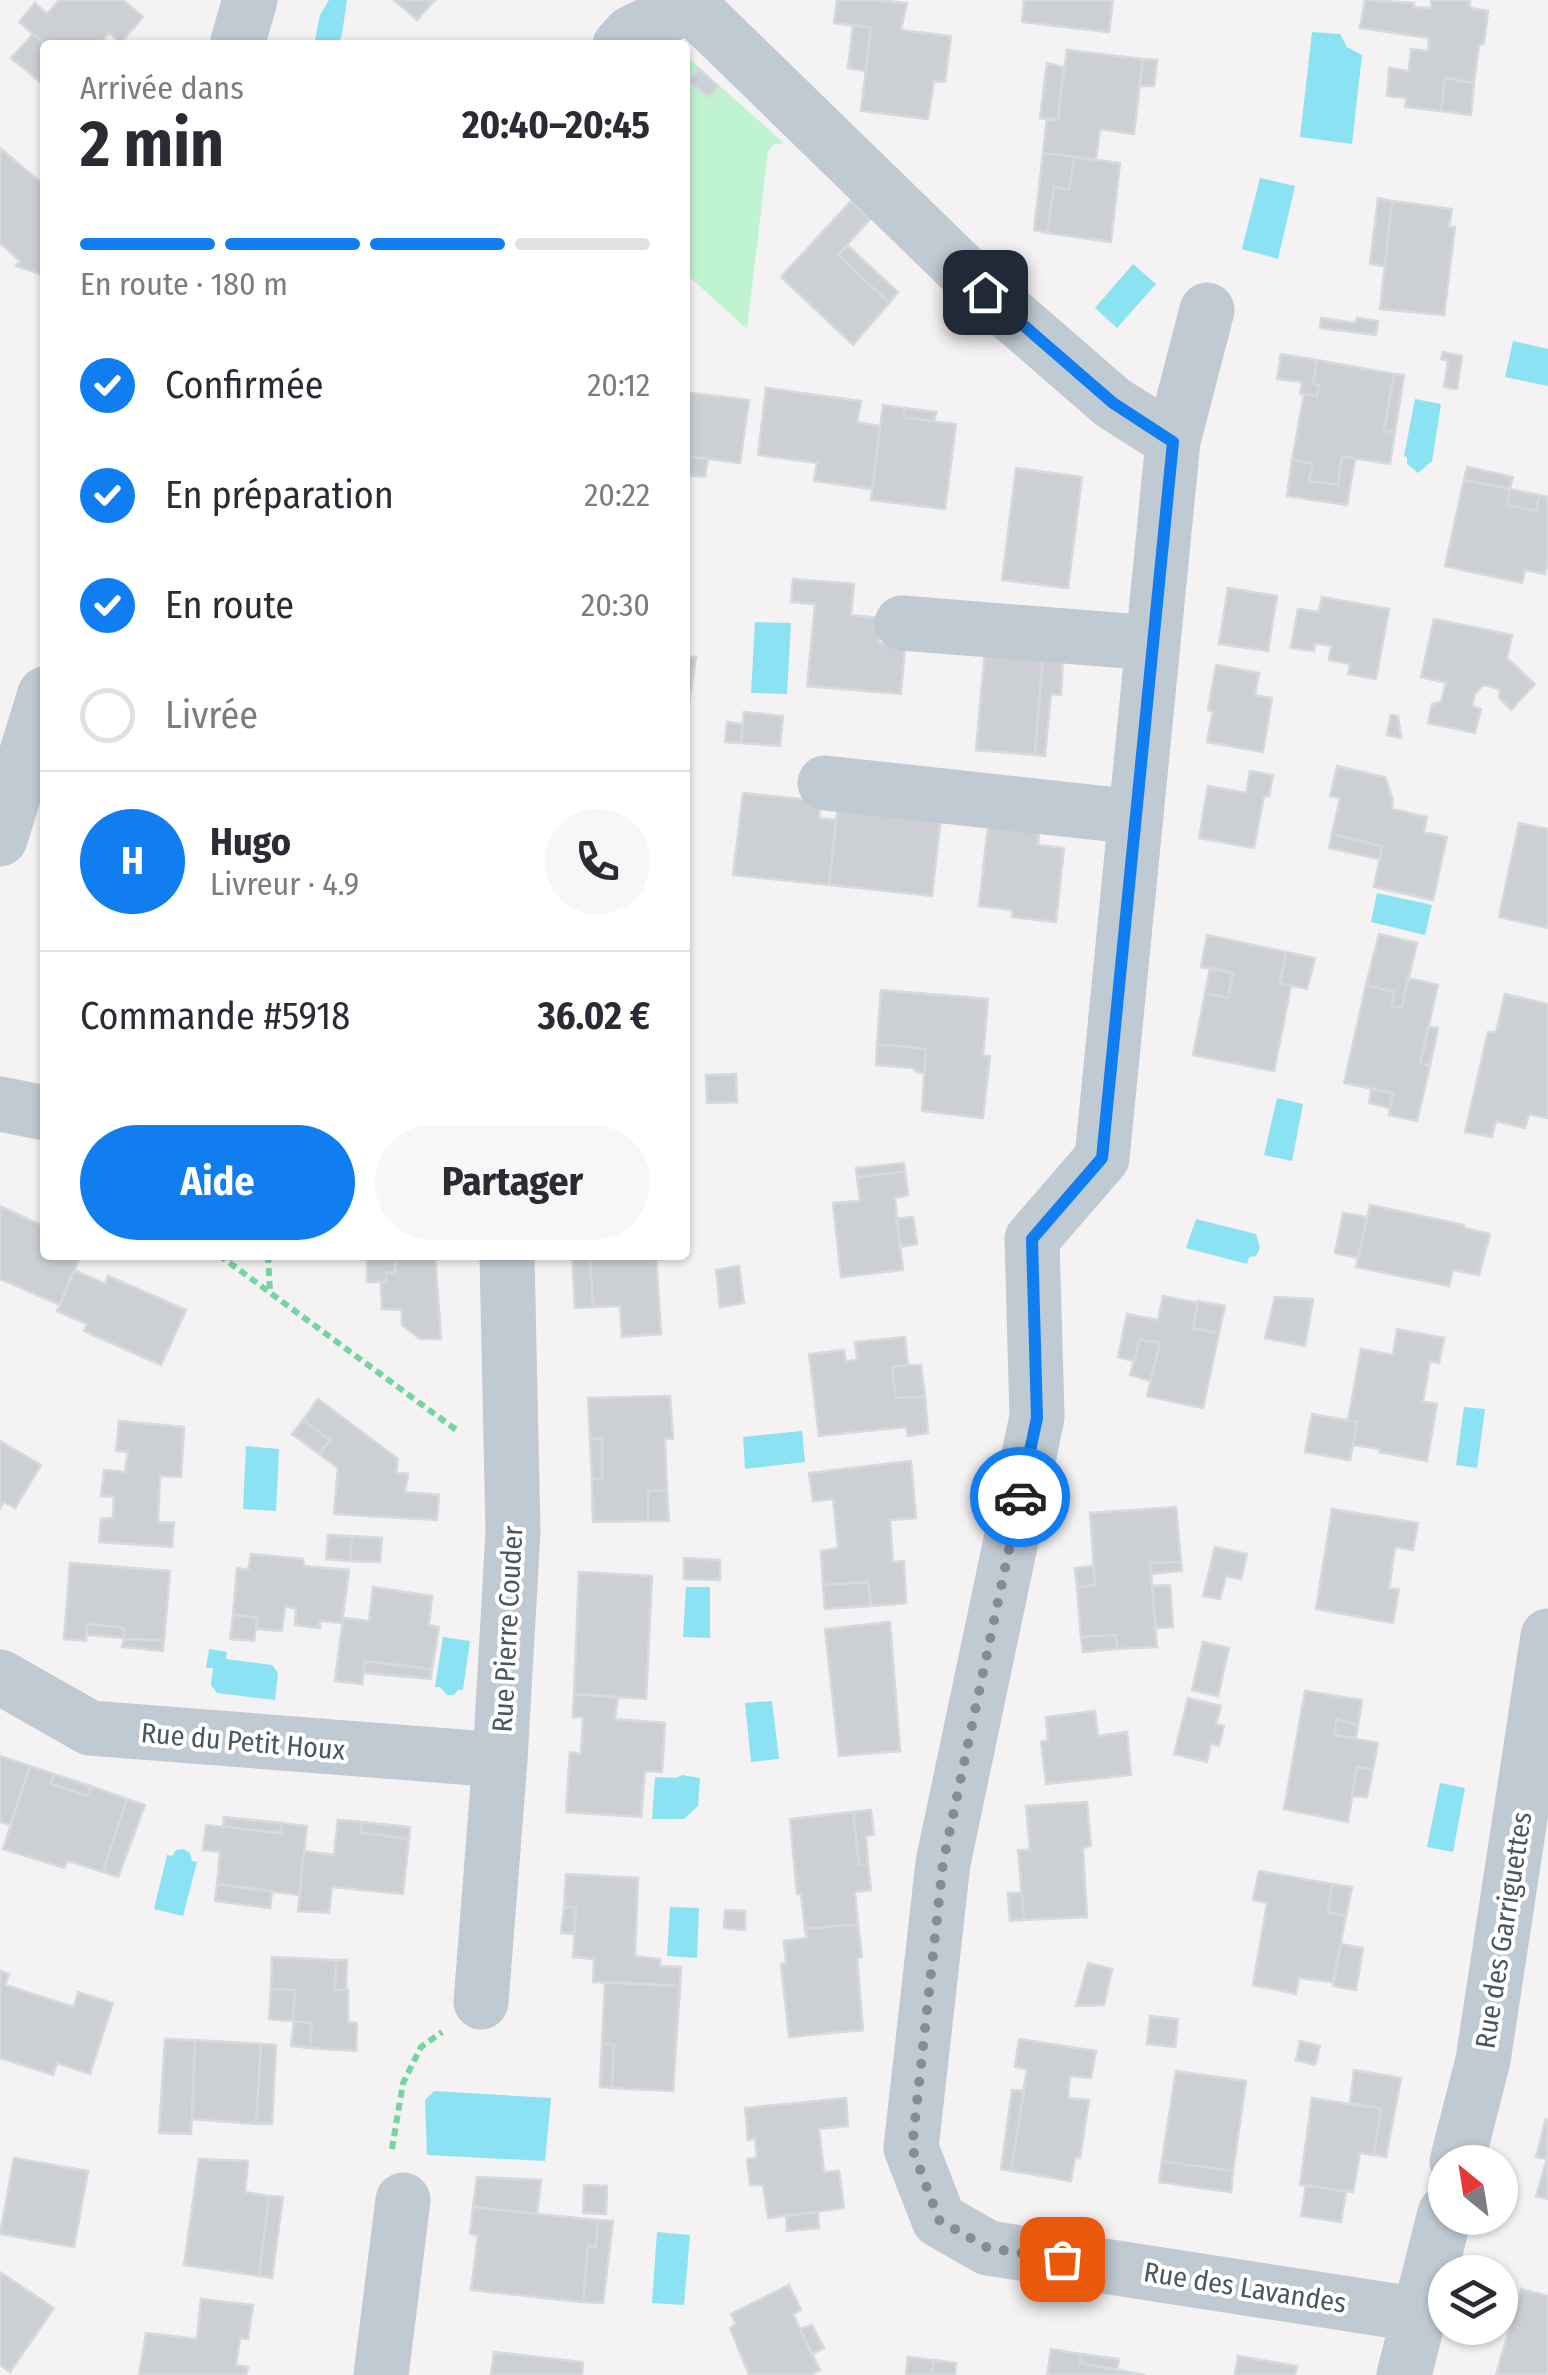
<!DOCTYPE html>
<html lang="fr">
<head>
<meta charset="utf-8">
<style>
	:root { --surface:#fff; --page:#f7f7f7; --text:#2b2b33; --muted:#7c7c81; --line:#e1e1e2; --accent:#107ef1 }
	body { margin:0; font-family:"Fira Sans Condensed",sans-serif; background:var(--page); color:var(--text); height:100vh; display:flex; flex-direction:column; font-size:38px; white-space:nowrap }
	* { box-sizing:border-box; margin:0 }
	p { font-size:32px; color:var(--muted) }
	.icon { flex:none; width:55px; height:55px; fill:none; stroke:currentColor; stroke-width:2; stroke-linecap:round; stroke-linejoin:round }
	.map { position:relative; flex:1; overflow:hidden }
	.side { position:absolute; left:40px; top:40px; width:650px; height:1220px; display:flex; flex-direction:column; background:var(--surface); border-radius:10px; box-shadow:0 2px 8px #0004 }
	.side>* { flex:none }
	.needle { width:65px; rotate:330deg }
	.fabs { position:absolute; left:1428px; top:2145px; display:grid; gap:20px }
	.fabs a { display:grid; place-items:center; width:90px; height:90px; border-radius:50%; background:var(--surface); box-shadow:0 2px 8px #0004; font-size:50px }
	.pin { position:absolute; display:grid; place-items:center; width:85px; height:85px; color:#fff; margin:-42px; border-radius:20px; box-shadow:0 5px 15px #0006 }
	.courier { position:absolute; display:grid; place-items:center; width:100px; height:100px; margin:-50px; border:8px solid #107ef1; border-radius:50%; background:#fff; color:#222; box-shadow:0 2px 12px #0007 }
	.headline em { font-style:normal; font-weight:700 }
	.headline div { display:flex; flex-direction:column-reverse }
	.headline { display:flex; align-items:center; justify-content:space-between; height:170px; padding:0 40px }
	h1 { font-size:65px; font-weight:700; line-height:75px }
	.bar { display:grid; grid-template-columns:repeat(4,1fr); gap:15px 10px; align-content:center; height:120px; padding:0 40px }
	.bar i { height:12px; border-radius:8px; background:var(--line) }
	.bar .current { background:var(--accent) }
	.bar p { grid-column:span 4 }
	.line { display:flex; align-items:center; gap:25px; padding:0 40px; border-top:2px solid var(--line) }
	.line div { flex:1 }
	.round { display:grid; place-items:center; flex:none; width:105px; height:105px; border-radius:52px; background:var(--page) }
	ol { padding:0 40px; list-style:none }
	li { display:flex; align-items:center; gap:30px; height:110px }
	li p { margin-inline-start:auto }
	li .icon { padding:10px; border-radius:50%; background:var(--accent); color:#fff; stroke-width:4 }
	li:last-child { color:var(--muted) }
	li i { width:55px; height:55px; border:5px solid var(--line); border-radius:50% }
	.primary-button { display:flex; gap:20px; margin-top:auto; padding:20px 40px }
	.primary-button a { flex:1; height:115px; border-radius:60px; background:var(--accent); color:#fff; font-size:40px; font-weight:700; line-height:115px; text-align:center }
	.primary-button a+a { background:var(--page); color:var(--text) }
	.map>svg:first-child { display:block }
	.green { fill:#c0f3d1 }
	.water { fill:#8be2f2 }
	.building { fill:#ccd0d5; stroke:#d6d9de; stroke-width:2.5 }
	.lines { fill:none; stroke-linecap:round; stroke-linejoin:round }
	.path { stroke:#76d4a0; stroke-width:6; stroke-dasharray:8 5; stroke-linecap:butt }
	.minor { stroke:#c0cad2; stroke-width:55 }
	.done { stroke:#858d94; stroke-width:10; stroke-dasharray:0 18 }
	.route { stroke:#107ef1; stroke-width:12 }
	.labels { text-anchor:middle; stroke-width:8; stroke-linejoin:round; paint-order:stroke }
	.street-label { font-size:28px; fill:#495761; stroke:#fff }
</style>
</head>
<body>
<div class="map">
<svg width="1548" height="2375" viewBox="0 0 1548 2375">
	<rect width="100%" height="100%" fill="#f5f2f3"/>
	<path class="green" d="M685,55l99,88 -11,2 -5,7 -21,177 -62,-56z"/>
	<path class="water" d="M329,0h18l-5,34 -4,11h-24l6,-30z
		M1312,32l28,2 7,13 15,8 -10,89 -52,-7z
		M1260,178l35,8 -17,73 -36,-10z
		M1133,264l23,20 -39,44 -22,-20z
		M1513,341l35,8v37l-43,-9z
		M1415,399l26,5 -9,57 -14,12 -11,-9v-7l-3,-1z
		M755,622l36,1 -4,71 -36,-1z
		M1377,893l55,12 -7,30 -54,-13z
		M1277,1098l26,6 -11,57 -28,-6z
		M1196,1219l60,15 4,14 -4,8 -7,1 -2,7 -61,-16z
		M1464,1407l21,2 -8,59 -21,-3z
		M802,1431l3,31 -60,7 -2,-32z
		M246,1446l33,3 -3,62 -33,-2z
		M686,1587h24v51l-27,-1z
		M443,1637l27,4 -7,49h-5l-4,5h-7l-7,-8h-5z
		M209,1649l18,3 -1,7 46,6 6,8 -3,27 -58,-7 -6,-8 2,-17h-7z
		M772,1701l7,58 -28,3 -6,-59z
		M682,1775l18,3 -2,28 -14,13h-32l3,-42 21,1z
		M1440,1783l25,5 -12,64 -26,-5z
		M183,1849l7,4 2,8 5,1 -14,54 -29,-7 13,-54 5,1 4,-6z
		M670,1907l29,1 -2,50 -30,-2z
		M434,2091l117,7 -6,63 -118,-6 -2,-55z
		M657,2232l33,3 -6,70 -32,-2z"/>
	<path class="building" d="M59,0h64l20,17 -22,26 -12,-10 -10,12h-53l-27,-23 16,-19 12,11z
		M394,0h41l-18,20z
		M837,0h38l32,3 -6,27 50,6 -6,46 -11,-1 -6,38 -67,-8 10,-83 -37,-5z
		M1024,0h89l-4,32 -87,-10z
		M1365,0l49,3v4l17,1v-8h39v8l18,3 -4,33 -5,1 -5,38 -29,-5 -4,33 -36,-4 2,-9 -20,-2 2,-28 20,3 2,-22 17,2 1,-13 -69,-10z
		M853,25l18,3 -6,43 -17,-3z
		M33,34l13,11 -1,41 -34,-28z
		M1067,50l76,9 -9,75 -34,-5 -4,31 -53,-7 4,-35 11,2z
		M1143,59l14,1 -3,26h-15z
		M1047,63l16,4 -5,53 -18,-2z
		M699,69l19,17 -10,11 -19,-16z
		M1445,78l29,5 -3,32 -30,-4z
		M0,148l45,38v90l-29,-10 4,-5 -20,-18z
		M1043,153l31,4 -5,33 -15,-3 -7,46 -13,-3z
		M1074,157l46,6 -9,79 -64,-9 7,-46 15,3z
		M1378,198l14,3 -7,65 -15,-2z
		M851,201l19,18 -32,36 51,48 -36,42 -72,-68z
		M1392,201l60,8 -3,18h6l-11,88 -64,-6z
		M847,245l51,47 -9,11 -51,-48z
		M1321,318l34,5 2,-5 21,3 -2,14 -56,-7z
		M1443,352l19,4 -5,33 -13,-2 4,-27 -7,-1z
		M1281,354l36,6 -4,24 6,1 -2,11 -17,-2 2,-12 -25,-3z
		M1317,360l77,14 -10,57 11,1 -5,32 -48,-8 -4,29 -29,-4 4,-17 -21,-4 12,-66 13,2 2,-11 -6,-1z
		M1394,374l10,1 -9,57 -11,-1z
		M766,388l95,13 -4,21 23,4 -8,63 -58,-8 3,-18 -59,-8z
		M685,392l64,8 -9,63 -55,-7z
		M883,405l22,3 -1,10 52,6 -11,85 -74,-9z
		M905,408l31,4 -2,9 -30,-3z
		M685,456l23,3 -3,18 -20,-2z
		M1342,456l13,3 -8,46 -60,-9 5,-36 21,4 -4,17 29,4z
		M1467,467l46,10 -3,12 -46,-9z
		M1016,468l66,9 -14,111 -66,-8z
		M1464,480l46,9 -3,16 29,6 3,-16 9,2v65l-3,12 -20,-4 -3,13 -77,-17z
		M1510,489l29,6 -3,16 -29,-6z
		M793,579l61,5 -3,31 30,3 -2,25 26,2 -4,49 -94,-8 8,-82 -24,-2z
		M1228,588l49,8 -9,55 -49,-7z
		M1322,597l67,12 -13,70 -28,-5 2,-10 -21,-4 2,-14 -16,-3 -1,8 -23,-3 7,-39 21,3z
		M1434,619l78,16 -5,23 28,26 -24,26 -12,-13 1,-8 -17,-4 -8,9 -3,12 9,3 -6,24 -47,-10 4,-19 9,-2 5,-19 -25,-6z
		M985,650l58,4 -8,101 -59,-5z
		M1043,654l20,2 -2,39 -10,-1 -6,62 -10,-1z
		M685,656l11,1 -11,71z
		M1216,665l43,8 -4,22 17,3 -9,54 -56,-10 6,-31 -5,-1z
		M744,712l39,4 -3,30 -39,-3z
		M1391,715l7,1 3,22 -14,-3z
		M727,722l16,2 -2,19 -16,-1z
		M1337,766l48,11 8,23 -1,9 35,8 -3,15 23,5 -14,63 -59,-13 8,-41 -50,-12 8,-36 -10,-2z
		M1250,771l23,4 -4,21h-5l-10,52 -55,-10 9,-52 38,7z
		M743,793l78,8 -2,17 17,2 -7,65 -96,-10z
		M838,806l103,11 -9,79 -103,-11z
		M989,817l51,6 -2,22 26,3 -8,74 -44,-5v-7l-33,-4z
		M1519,823l29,6v99l-49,-11z
		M1332,834l50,12 -3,13 -50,-11z
		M1379,934l38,9 -15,64 -11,-1 3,-14 -28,-7z
		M1207,935l79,17 -6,31 11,3 -17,85 -81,-16 12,-62 23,5 5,-25 -32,-6z
		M1286,952l29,6 -8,31 -27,-6z
		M1210,968l23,5 -5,25 -23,-5z
		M1408,978l30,7 -18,78 10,3 -13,55 -28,-6 4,-22 -49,-10 22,-98 28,7 -3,14 11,1z
		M881,990l107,9 -5,57h7l-7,62 -61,-7 4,-62 -49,-5z
		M1505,994l43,10v114l-19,-4 -4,14 -29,-7 -4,16 -27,-5 23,-100h8z
		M1429,1027l9,1 -8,38 -10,-3z
		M877,1044l49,5 -1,24 -9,-1 -3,-4 -37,-3z
		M736,1074l1,28 -30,1 -1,-28z
		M1371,1089l22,4 -3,15 -21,-5z
		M904,1163l1,8 -48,7 -1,-10z
		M905,1171l3,24 -13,3 8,72 -62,7 -8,-74 27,-2 -3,-23z
		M1370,1205l94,20v3l26,6 -11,41 -26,-5 -4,16 -93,-19z
		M0,1206l45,21v28h17l16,7 -18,43 -60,-26z
		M1343,1213l24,4 -9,41 -23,-5z
		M913,1217l4,27 -17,3 -4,-28z
		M367,1255h68l6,84h-21l-18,-14v-15l-20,-1 -1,-26 5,-1v-9l9,-1 1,-14h-29z
		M572,1255h18l3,52 -18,1z
		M590,1255h66l5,79 -39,3 -2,-31 -27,1z
		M367,1258h29l-1,14 -9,1v9h-19z
		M739,1266l5,37 -24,4 -4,-37z
		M74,1270l31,14 3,-8 78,34 -25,55 -77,-34 3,-7 -30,-13z
		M1163,1296l35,7 -5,25 26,5 -16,75 -56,-12 13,-53 -20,-4 -6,22 -16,-4 9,-43 31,6z
		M1275,1297l38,2 -8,47 -40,-8z
		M1198,1301l27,5 -6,27 -26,-5z
		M1397,1329l47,9 -5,25 -9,-2 -7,40 14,3 -10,57 -48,-9 1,-3 -27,-4 4,-23 -9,-2 13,-71 32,6z
		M905,1337l3,28 -16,2 4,31 29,-2 3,37 -20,3 -2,-9 -87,9 -10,-82 35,-4 2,12 11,-3 -2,-17z
		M1140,1339l20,4 -10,38 -20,-6z
		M908,1365h13l4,31 -29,2 -4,-31z
		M670,1396l3,43h-8l2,52h-19v30l-55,1 -1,-43 10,-1v-40l-12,1 -2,-41z
		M318,1399l80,60 -2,14 12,1 -3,18 34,3 -2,25 -103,-6 4,-46 -19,-14 11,-14 -27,-20z
		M1312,1414l45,8 -7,38 -45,-8z
		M303,1420l27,20 -11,14 -27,-20z
		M119,1421l65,6 -3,50 -21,-1 -2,46 16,1 -2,24 -73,-5 2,-23 12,-1 1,-21 -13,-1 3,-26 21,2 3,-20 -12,-1z
		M602,1438v40l-10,1 -2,-40z
		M0,1441l41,24 -26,43 -11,-6 -4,7z
		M911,1461l5,57 -26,2 3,42 11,-1 2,42 -35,3 -3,-24 -45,3 -2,-34 17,-3 -5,-49 -20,2 -4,-28z
		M648,1491h19l2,30h-21z
		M1176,1507l5,55 -31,1 7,84 -40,2 -1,-14 -35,2 -4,-49 18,-3 -5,-72z
		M1332,1509l86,14 -5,27 -18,-3 -6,42h10l-6,34 -77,-14z
		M328,1535l24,1 -2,25 -24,-2z
		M352,1536l30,2 -2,24 -30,-1z
		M1215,1547l32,7 -6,25 -15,-3 -6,23 -17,-3z
		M251,1554l52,5 1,7 45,4 -7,53 -22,-2v7l-25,-3 1,-16 -11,-3 -3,25 -26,-2 1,-11 -24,-3 4,-47 11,2z
		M684,1558l36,2v20l-36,-1z
		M1181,1562l1,9 -31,3 -1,-11z
		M70,1563l100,8 -6,69 -40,-1v-11l-37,-4 -1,17 -22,-2z
		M1093,1566l2,19 -18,3 -2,-20z
		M579,1572l73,4 -6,123 -72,-5z
		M868,1582l3,24 -46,3 -2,-24z
		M1170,1585l3,42 -17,1 -4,-42z
		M373,1587l59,9 -3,29 10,2 -7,42 -67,-8 -3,23 -27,-3 8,-63 26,3z
		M233,1615l24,3 -3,23 -24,-2z
		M890,1622l10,129 -61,5 -14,-127z
		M87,1624l37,4v10l-37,-3z
		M1116,1635l1,14 -34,3 -2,-15z
		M124,1639l40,1 -1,11 -41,-4z
		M1203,1642l26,6 -11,48 -26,-6z
		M365,1661l67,8 -1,10 -67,-6z
		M1305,1691l57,9 -4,25 -22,-6 -1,16 43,8 -5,26 -16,-2 -9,55 -64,-13z
		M574,1694l44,3 -3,22 50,4 -3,49 -17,-1 -4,46 -75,-5 4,-60 11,2 2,-37h-10z
		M1188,1698l33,8 -5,18 8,2 -5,20 -8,-2 -4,18 -33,-8z
		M1095,1711l3,25 29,-4 4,43 -85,9 -5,-42 7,-2 -2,-23z
		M1336,1719l22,6 -2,13 -21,-3z
		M0,1756l30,10 -20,59 -10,-3z
		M30,1766l24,8 -3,10 36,12 4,-10 36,13 -24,73 -35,-11 -4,7 -61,-19z
		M1357,1767l16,2 -6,28 -15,-1z
		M54,1774l37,12 -4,10 -36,-12z
		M127,1799l18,6 -27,72 -15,-5z
		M1087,1802l4,44 -8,2 4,69 -63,3 -6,-70h12l-4,-44z
		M871,1810l3,25 -8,1 2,28 -9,1 -6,-53z
		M853,1812l6,53 9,-1 3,26 -16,2 3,32 -53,5 -4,-35h-4l-7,-75z
		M224,1817l57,6v10l-58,-6z
		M338,1820l24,2 -1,11 48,6 -6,55 -71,-7 -3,26 -31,-2 6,-60 30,4z
		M362,1822l48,5 -1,12 -48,-6z
		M281,1823l26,3 -8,69 -82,-11 3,-32 -17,-2 3,-25 75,8z
		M1259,1871l73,13 -4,28 18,4 -13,66 -34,-4 -3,16 -43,-9 14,-82 -14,-3z
		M566,1874l72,4 -3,78 25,3v7l21,1 -1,19 -87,-4 1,-23 -21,-2 3,-49 -12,-1z
		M217,1884l55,7 -2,17 -55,-7z
		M1332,1884l20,3 -6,29 -18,-4z
		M1008,1893h14l2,27 -14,1z
		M564,1907l12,1 -2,26 -13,-1z
		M725,1910l20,1v19l-21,-2z
		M858,1924l4,33 -5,1 6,72 -74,7 -8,-73 5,-1 -2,-22 23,-3 -2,-9z
		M1341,1944l22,4 -7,42 -23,-4z
		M272,1957l64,3 -1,30h13v32l9,1 -1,28 -46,-3 2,-25 -19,-2 2,-31 -24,-1z
		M336,1960h11l-1,30h-11z
		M1088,1963l24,6 -8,36 -28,1z
		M0,1971l9,3 -4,11 69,22 4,-15 35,11 -23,71 -33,-11 -4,12 -53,-17z
		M605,1982l75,4 -7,105 -61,-3 2,-44h-12z
		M271,1989l24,1 -2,31 -24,-2z
		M1150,2016l28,3 -3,28 -28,-3z
		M294,2021l18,2 -2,25 -19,-2z
		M165,2039l30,1 -4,94 -32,-1z
		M1019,2039l77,12 -5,27 -21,-2 -2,22 21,2 -9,58h-5l-4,23 -60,-10 16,-102 -12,-2z
		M195,2040l66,4 -5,80 -64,-5z
		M1300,2041l20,5 -5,19 -19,-5z
		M261,2044l15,1 -4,79h-16z
		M602,2044h12l-2,44 -12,-1z
		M1354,2070l47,8 -15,79 -12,-2 7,-46 -31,-6z
		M1176,2071l70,10 -13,90 -71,-10z
		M1012,2090l12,1 -13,80 -10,-2z
		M846,2098l2,28 -29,3 5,43 15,-1 5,37 -76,10 -5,-33h-13l-3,-26 10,-1 -2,-20 -7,2 -3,-32z
		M1312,2098l69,11 -7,46 -14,-2 -7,39 -53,-7z
		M1546,2119l2,1 -1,39 -11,-2z
		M1548,2155v44l-12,-3z
		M14,2158l74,13 -14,76 -74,-13z
		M199,2159l49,2 -3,31 24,4 -10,80 -75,-11z
		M1162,2161l71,10 -2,21 -72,-10z
		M477,2177l64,3 -4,34 -64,-7z
		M584,2185l23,1 -1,28 -23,-1z
		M1306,2185l40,7 -5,30 -40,-6z
		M269,2196l14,1 -11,81 -13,-2z
		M473,2207l125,13 -2,27 -8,-1 -5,56 -112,-12 7,-55 -8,-1z
		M818,2212l1,16 -32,3 -1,-15z
		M598,2220l15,1 -10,82 -20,-1 5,-56 8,1z
		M0,2272l54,36 -44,64 -10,-7z
		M789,2285l12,25 -8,4 27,56 -9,5h-62l-19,-47 6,-4 -5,-10z
		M1521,2289l27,7v79h-52z
		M201,2299l52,6 -5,34 -8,-1 -4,27 12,2 -2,8h-107l7,-42 51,6z
		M812,2325l12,23 -12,6 -12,-25z
		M1051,2349l30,5 -1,9 65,12h-98z
		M494,2352l89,10 -1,13h-91z
		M1081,2354l38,5 -2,11 -37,-7z
		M1238,2356l59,10 -2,9h-60z
		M908,2357l26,3 -2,14 7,1h-33z
		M934,2360l22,3 -1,12 -23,-1z"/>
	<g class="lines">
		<path class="path" d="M219,1255l240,177
			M268,1255l2,37
			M392,2149l11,-66 18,-36 21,-15"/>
		<path class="minor" d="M690,5l295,287 128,111 60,38
			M237,45l13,-45
			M620,45l11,-12 59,-28 4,-5
			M1207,310l-34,131 -71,717 -70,81 5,178 -94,446 -32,285 28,72 49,28 432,67
			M902,623l251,20
			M825,783l311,34
			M0,839l45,-145
			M0,1104l40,8 5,-1
			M0,1677l90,51 410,32
			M481,2002l19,-242 13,-228 -6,-277
			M1457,2162l26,-102 65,-424
			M381,2375l22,-175
			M1404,2375l41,-162"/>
	</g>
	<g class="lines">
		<path class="done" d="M1020,1497l-77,366 -31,285 27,72 49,28 74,11"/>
		<path class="route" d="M985,292l128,111 60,39 -71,716 -70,81 5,179 -17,79"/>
	</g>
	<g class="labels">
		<g class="street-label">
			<text transform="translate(507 1629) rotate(-87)" y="10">Rue Pierre Couder</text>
			<text transform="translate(243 1741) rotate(5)" y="10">Rue du Petit Houx</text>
			<text transform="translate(1503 1930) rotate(-81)" y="10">Rue des Garriguettes</text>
			<text transform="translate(1245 2287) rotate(9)" y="10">Rue des Lavandes</text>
		</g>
	</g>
</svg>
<div class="fabs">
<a><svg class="needle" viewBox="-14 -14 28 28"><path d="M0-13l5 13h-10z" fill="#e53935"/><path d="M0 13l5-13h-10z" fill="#7c7c81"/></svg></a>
<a><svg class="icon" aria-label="layers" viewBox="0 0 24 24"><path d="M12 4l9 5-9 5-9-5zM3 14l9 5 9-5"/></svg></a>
</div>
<div class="pin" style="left:1062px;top:2259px;background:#ea580c"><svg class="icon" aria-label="bag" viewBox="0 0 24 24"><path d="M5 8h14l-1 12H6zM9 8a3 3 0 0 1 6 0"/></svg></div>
<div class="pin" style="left:985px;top:292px;background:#1f2937"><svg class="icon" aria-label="home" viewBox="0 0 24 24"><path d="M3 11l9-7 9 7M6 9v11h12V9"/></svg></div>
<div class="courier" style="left:1020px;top:1497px"><svg class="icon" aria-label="car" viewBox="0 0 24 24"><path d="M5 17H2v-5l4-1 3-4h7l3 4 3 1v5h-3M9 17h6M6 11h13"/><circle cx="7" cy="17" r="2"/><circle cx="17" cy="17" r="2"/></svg></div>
<section class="side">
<div class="headline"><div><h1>2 min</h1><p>Arrivée dans</p></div><em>20:40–20:45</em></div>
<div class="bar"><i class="current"></i><i class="current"></i><i class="current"></i><i></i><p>En route · 180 m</p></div>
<ol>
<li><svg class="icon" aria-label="check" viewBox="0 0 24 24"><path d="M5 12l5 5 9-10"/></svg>Confirmée<p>20:12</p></li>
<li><svg class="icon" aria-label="check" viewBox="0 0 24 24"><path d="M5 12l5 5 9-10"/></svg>En préparation<p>20:22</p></li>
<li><svg class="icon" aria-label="check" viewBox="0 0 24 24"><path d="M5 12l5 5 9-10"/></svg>En route<p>20:30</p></li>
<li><i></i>Livrée</li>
</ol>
<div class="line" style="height:180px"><b class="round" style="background:var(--accent);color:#fff">H</b><div><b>Hugo</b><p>Livreur · 4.9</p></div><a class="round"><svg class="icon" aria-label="phone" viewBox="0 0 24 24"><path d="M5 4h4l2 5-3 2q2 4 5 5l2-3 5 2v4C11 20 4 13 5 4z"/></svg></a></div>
<div class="line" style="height:130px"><div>Commande #5918</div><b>36.02 €</b></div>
<div class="primary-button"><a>Aide</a><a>Partager</a></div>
</section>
</div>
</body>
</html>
